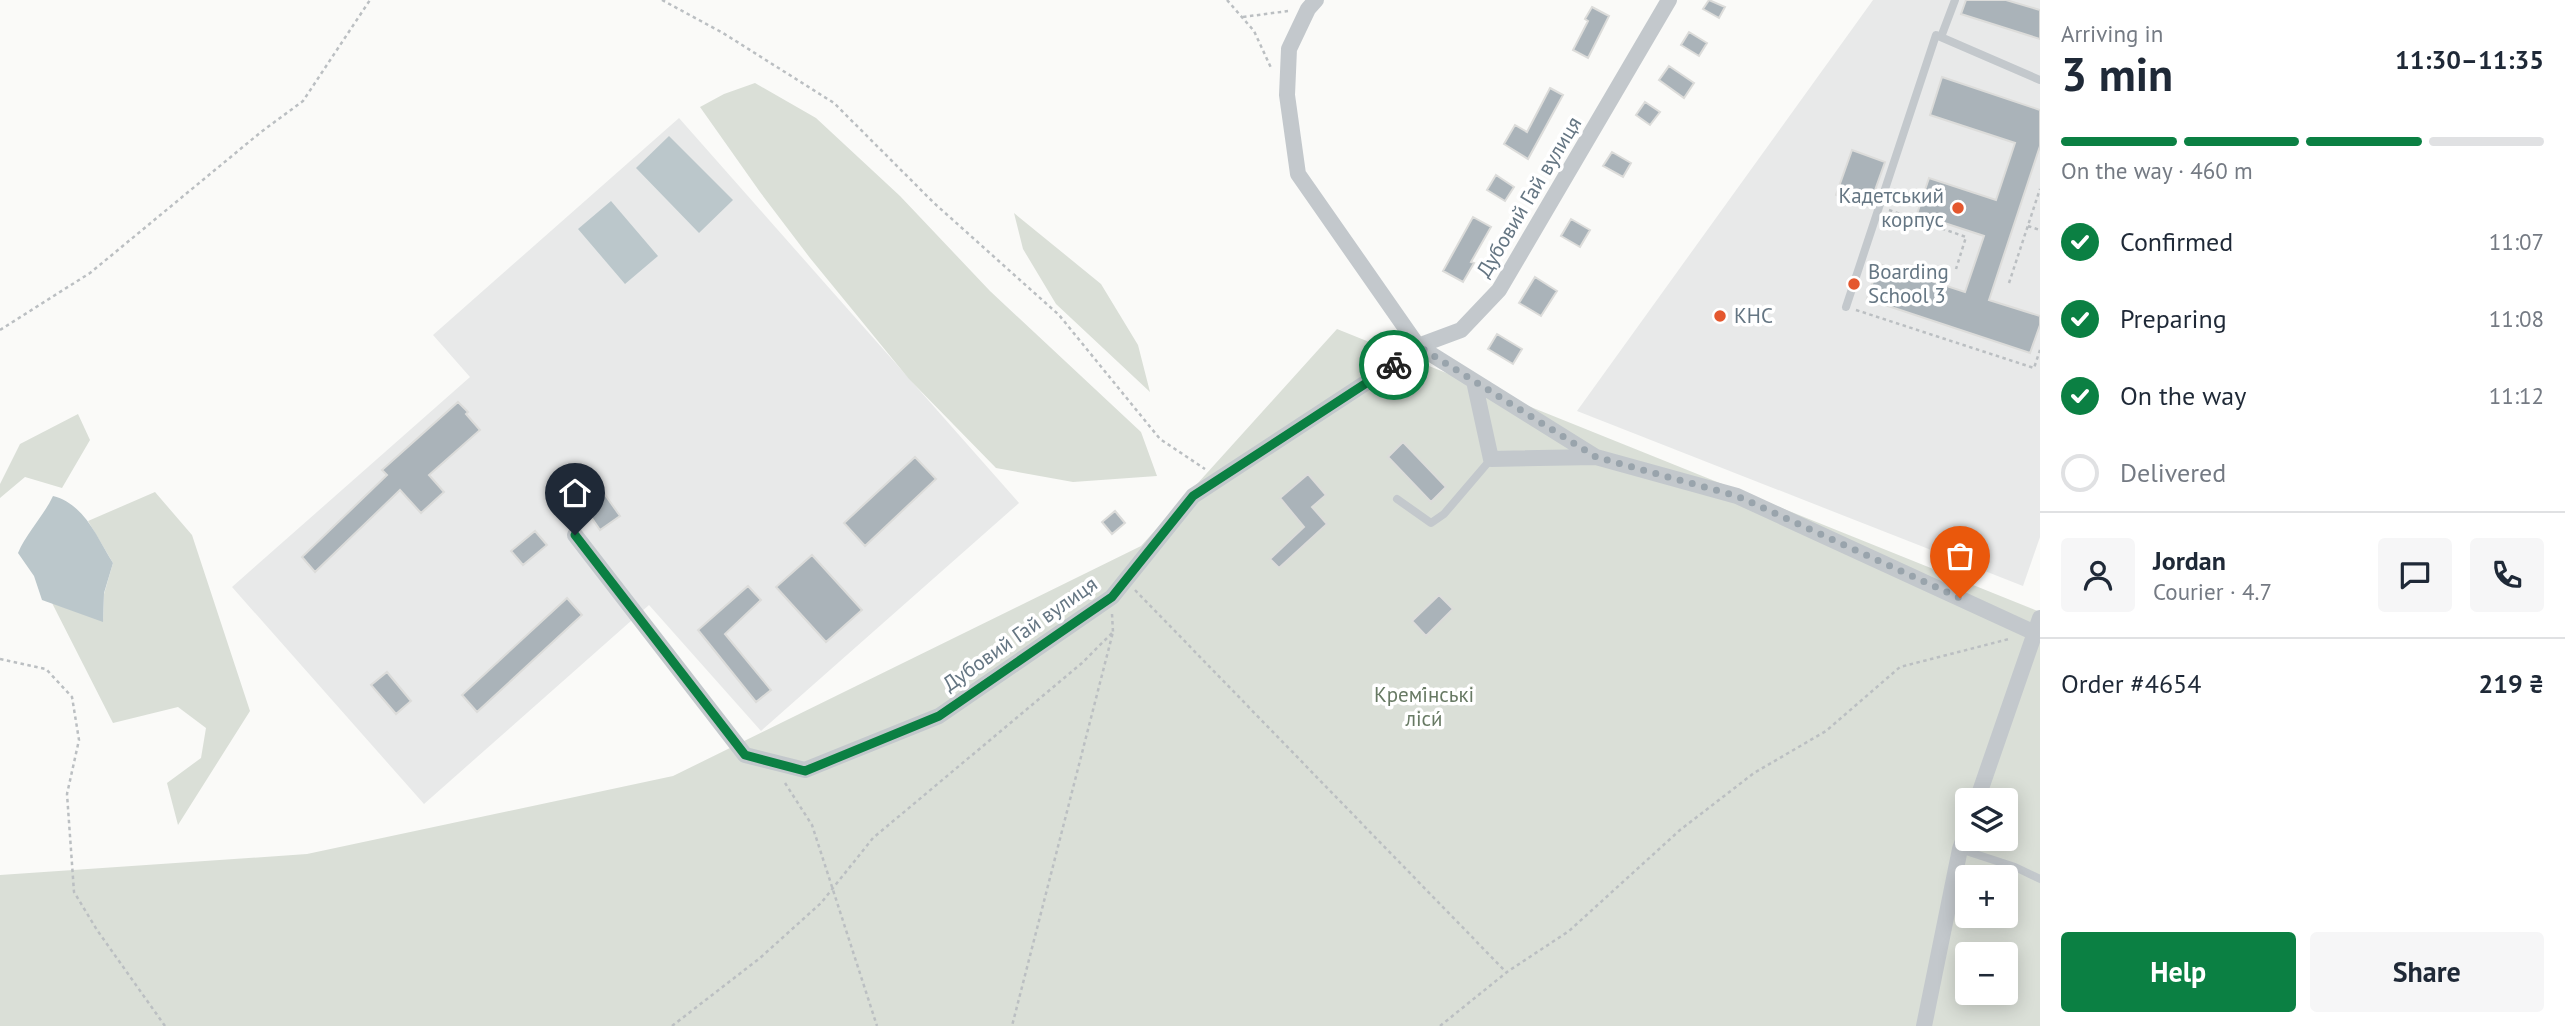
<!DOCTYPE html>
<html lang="en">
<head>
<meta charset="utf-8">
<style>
	:root { --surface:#fff; --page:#f6f6f7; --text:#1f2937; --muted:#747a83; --line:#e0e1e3; --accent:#0b8043 }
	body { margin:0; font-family:"PT Sans",sans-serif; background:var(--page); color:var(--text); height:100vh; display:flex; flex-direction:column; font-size:26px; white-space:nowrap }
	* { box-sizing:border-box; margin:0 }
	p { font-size:23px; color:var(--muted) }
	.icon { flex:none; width:38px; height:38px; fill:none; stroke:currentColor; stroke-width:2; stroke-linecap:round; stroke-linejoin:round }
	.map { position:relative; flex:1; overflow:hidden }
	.sheet { display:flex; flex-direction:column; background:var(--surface); width:525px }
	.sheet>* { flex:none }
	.buttons { position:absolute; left:1955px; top:788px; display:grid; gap:14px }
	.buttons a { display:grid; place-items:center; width:63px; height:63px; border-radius:7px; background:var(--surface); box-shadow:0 4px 18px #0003; font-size:35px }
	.pin { position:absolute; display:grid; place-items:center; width:60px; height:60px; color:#fff; margin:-72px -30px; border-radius:50% 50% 50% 0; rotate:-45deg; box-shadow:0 0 7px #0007 }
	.pin .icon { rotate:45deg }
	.courier { position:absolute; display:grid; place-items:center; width:70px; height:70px; margin:-35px; border:5px solid #0b8043; border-radius:50%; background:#fff; color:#222; box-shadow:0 2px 9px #0007 }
	.headline em { font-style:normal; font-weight:800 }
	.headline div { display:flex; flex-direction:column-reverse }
	.headline { display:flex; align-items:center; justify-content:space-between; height:119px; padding:0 21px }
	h1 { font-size:46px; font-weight:800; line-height:52px }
	.bar { display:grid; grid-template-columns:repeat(4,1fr); gap:10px 7px; align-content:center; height:84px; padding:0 21px }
	.bar i { height:9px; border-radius:5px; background:var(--line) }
	.bar .selected { background:var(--accent) }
	.bar p { grid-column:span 4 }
	.line { display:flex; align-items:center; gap:18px; padding:0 21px; border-top:2px solid var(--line) }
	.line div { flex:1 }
	.round { display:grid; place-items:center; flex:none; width:74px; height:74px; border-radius:7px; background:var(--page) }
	ol { padding:0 21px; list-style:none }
	li { display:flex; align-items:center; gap:21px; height:77px }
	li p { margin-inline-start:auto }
	li .icon { padding:7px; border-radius:50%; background:var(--accent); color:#fff; stroke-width:4 }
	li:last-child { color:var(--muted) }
	li i { width:38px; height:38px; border:4px solid var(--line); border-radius:50% }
	.action { display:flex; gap:14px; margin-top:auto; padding:14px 21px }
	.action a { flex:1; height:80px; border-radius:7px; background:var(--accent); color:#fff; font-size:28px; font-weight:800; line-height:80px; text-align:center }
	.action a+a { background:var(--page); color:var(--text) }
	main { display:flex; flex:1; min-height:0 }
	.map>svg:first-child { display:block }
	.built { fill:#e8e9e9 }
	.green { fill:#dadfd7; fill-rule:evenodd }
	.water { fill:#bbc7cb }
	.building { fill:#aab3b9; stroke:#dcdcda; stroke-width:2 }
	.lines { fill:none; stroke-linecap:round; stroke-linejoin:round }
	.path { stroke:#bbbfc2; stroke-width:2.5; stroke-dasharray:3.5 3.5; stroke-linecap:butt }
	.lane { stroke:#c3c8cc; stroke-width:8 }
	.street { stroke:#c3c8cc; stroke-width:16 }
	.done { stroke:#99a4ac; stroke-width:7; stroke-dasharray:0 12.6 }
	.route { stroke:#0b8043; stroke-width:9 }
	.poi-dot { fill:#e4572e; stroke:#fff; stroke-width:2.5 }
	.labels { text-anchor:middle; stroke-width:7; stroke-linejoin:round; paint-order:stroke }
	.poi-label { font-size:21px; fill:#657683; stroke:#fff; text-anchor:start }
	.street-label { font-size:21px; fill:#657683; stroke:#fff }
	.park-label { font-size:21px; fill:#687a64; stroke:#fff }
</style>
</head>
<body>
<main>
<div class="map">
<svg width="2040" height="1026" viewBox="0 0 2040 1026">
	<rect width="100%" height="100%" fill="#fafaf8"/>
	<path class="built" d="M1873,0h167v537l-17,49 -446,-175z
		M679,118l340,385 -258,228 -112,-126 -225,199 -192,-217 238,-210 -37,-42z"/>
	<path class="green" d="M755,83l61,35 84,78 90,95 151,141 16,44 -84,6 -77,-14 -87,-89 -99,-121 -50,-66 -60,-85 24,-13z
		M1014,213l87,71 37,61 12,47 -94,-88 -33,-55z
		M1337,329l703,283v414h-2040v-151l307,-21 366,-78 468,-230zM1967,800h39v38h-39zM1967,877h39v38h-39zM1967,954h39v38h-39z
		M78,414l12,26 -28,48 -37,-11 -25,21v-14l20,-40z
		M155,492l37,43 58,176 -72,114 -11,-42 34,-25 5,-30 -28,-21 -65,16 -61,-120 51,18 1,-27 9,-31 -25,-42z"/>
	<path class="water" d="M669,136l64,64 -34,33 -63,-65z
		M611,201l47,55 -33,28 -47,-55z
		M53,496c32,8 44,42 60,67l-9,30 -1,29 -61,-22 -8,-24 -16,-23c9,-21 25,-36 35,-57z"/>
	<path class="building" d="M1709,0l16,7 -6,11 -16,-9z
		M1966,0h40l34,10v29l-79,-25z
		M1592,7l17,9 -21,42 -15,-8 15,-29 -3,-2z
		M1689,32l18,11 -8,13 -18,-11z
		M1669,66l25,17 -10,15 -25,-18z
		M1942,77l98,33v36l-51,154 51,16v9l-10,28 -163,-54 12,-35 86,28 19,-56 -67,-22 12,-36 67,22 19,-57 -85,-28z
		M1550,88l13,7 -35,64 -24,-15 11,-19 12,7z
		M1645,102l15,10 -10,13 -14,-10z
		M1852,150l33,12 -16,45 -33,-12z
		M1612,152l19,11 -8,14 -20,-11z
		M1496,175l18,12 -9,14 -18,-11z
		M1473,217l18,10 -20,35 3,1 -11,19 -20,-11z
		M1571,219l19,11 -10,17 -19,-11z
		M1535,277l22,14 -16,25 -22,-13z
		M1497,334l25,15 -9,15 -25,-15z
		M458,402l10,10 -2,2 14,16 -51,45 15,17 -23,21 -21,-23 -85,82 -13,-15 85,-82 -5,-5z
		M1403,442l43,45 -15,15 -43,-45z
		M915,457l21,22 -71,67 -21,-23z
		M587,469l33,47 -20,14 -33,-48z
		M1308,474l18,21 -14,12 15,17 -48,44 -9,-9 34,-32 -24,-29z
		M1115,511l10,12 -13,11 -10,-12z
		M535,531l12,14 -24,20 -12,-14z
		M812,555l50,55 -36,32 -50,-55z
		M748,586l13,14 -36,34 46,56 -15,12 -58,-72z
		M1439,595l14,14 -27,27 -14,-15z
		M567,598l15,17 -105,97 -15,-17z
		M387,672l24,29 -15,13 -25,-29z"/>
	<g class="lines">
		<path class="path" d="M662,0l61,33 111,70 100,100 125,112 101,124 45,30
			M1227,0l27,31 18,39
			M1243,17l45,-6
			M1889,210l77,27 -10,32
			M2028,226l12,4
			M2009,283l31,-94
			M1856,310l178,58 6,-18
			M0,330l90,-57 171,-141 42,-31 67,-101
			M1135,590l371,382
			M1112,614l1,18
			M0,659l46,10 26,28 7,43 -12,54 7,98 23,38 68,96
			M785,783l27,42 65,201
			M672,1026l88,-68 61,-55 52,-65 209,-175 31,-31 -101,394
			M1440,1026l67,-54 62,-41 111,-101 74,-57 72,-42 74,-64 109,-28"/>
		<path class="lane" d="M1941,37l14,-37
			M1846,307l90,-272 104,45
			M1397,499l34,24 13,-9 47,-55
			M1960,849l55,18 25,12"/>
		<path class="street" d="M1316,0l-8,9 -19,40 -2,46 11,79 120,172 178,111 141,39 298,137
			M1474,381l17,78 105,-2
			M575,535l170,220 60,15 134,-54 173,-119 81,-101 197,-129 28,-21 43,-16 38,-40 170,-290
			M1977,800l63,-182
			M1924,1026l36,-177 7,-19"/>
	</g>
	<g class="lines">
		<path class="done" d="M1394,365l24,-19 178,111 141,39 223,102"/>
		<path class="route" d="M575,535l170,220 60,16 134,-55 151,-104 22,-15 81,-101 201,-131"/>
	</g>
	<g class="poi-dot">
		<circle cx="1958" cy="208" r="7"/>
		<circle cx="1854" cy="284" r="7"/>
		<circle cx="1720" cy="316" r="7"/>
	</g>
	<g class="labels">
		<g class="poi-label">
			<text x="1944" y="203" text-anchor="end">Кадетський<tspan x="1944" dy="24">корпус</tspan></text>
			<text x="1868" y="279">Boarding<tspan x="1868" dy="24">School 3</tspan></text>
			<text x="1734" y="323">КНС</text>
		</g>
		<g class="street-label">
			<text transform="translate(1529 197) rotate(-59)" y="7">Дубовий Гай вулиця</text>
			<text transform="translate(1020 634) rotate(-35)" y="7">Дубовий Гай вулиця</text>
		</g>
		<g class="park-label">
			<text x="1424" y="702">Кремі́нські<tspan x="1424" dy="24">ліси́</tspan></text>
		</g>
	</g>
</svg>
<div class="buttons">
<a><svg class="icon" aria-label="layers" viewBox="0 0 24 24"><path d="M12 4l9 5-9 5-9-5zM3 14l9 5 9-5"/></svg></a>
<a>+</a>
<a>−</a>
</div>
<div class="pin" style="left:1960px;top:598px;background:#ea580c"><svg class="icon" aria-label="bag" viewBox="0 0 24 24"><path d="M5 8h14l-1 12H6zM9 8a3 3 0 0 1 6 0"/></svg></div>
<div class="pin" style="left:575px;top:535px;background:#1f2937"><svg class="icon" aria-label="home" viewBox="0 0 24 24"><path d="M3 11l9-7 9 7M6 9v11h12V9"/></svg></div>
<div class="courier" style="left:1394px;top:365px"><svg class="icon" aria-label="bike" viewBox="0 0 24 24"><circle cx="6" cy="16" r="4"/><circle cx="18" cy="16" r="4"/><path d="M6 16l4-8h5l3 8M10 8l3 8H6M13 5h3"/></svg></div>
</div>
<section class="sheet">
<div class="headline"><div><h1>3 min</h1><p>Arriving in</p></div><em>11:30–11:35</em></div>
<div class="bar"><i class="selected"></i><i class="selected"></i><i class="selected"></i><i></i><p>On the way · 460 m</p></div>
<ol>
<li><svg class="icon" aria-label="check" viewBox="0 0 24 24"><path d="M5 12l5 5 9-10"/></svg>Confirmed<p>11:07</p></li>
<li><svg class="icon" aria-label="check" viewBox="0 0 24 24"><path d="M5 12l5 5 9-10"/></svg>Preparing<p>11:08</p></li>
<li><svg class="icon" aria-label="check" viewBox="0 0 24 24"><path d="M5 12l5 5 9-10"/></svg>On the way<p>11:12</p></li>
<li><i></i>Delivered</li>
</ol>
<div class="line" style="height:126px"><a class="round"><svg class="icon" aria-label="person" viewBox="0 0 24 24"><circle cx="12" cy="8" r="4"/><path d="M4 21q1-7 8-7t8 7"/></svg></a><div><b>Jordan</b><p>Courier · 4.7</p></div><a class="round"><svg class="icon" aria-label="chat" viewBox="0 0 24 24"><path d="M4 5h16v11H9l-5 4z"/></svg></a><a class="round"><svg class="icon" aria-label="phone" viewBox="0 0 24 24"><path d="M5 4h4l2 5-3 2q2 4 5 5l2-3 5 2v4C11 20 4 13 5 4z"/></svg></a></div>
<div class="line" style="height:91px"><div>Order #4654</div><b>219 ₴</b></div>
<div class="action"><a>Help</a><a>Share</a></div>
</section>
</main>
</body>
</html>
